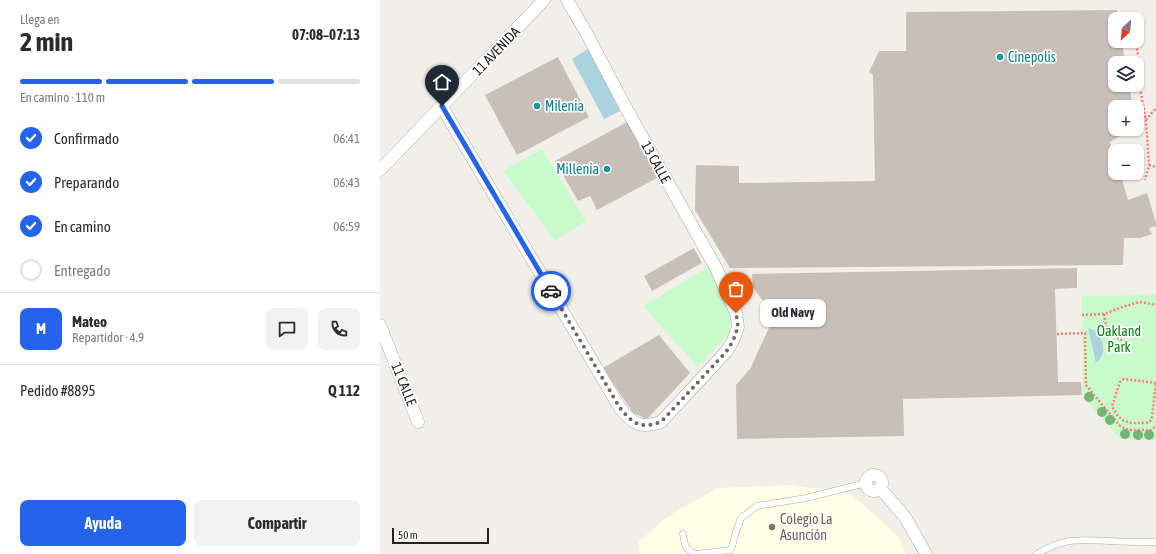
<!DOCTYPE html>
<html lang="es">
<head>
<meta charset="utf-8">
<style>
	:root { --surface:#fff; --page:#f2f2f3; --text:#2b2b33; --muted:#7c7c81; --line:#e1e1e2; --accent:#2563eb }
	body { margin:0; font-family:"Asap Condensed",sans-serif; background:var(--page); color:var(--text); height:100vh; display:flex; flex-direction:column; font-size:15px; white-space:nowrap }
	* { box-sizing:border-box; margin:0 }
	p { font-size:13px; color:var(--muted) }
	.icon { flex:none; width:22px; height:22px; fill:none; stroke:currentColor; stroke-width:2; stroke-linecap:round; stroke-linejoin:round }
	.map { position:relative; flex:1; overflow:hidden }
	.sheet { display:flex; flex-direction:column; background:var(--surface); width:380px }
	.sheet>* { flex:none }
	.needle { width:26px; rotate:206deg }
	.fabs { position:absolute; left:728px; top:12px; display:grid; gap:8px }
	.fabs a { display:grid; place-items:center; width:36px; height:36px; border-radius:8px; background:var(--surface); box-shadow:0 1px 3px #0004; font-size:20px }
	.scale { position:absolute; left:12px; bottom:10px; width:97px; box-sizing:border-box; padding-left:4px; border:2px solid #222; border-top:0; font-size:11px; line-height:14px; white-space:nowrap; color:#222; -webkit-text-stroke:3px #fff; paint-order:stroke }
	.pin { position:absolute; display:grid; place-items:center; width:34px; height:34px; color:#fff; margin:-41px -17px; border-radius:50% 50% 50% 0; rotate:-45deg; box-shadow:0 0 4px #0007 }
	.pin .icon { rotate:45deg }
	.courier { position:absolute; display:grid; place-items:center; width:40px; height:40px; margin:-20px; border:3px solid #2563eb; border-radius:50%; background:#fff; color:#222; box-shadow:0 1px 5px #0007 }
	.bubble { position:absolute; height:28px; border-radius:8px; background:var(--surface); box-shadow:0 1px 3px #0004; font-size:13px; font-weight:700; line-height:28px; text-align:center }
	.summary em { font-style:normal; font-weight:700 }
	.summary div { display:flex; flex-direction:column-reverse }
	.summary { display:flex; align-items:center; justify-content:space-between; height:68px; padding:0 20px }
	h1 { font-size:26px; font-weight:700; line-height:30px }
	.bar { display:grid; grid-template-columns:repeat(4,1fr); gap:6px 4px; align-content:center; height:48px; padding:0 20px }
	.bar i { height:5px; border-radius:3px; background:var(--line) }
	.bar .current { background:var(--accent) }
	.bar p { grid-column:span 4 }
	.line { display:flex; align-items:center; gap:10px; padding:0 20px; border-top:1px solid var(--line) }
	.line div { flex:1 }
	.round { display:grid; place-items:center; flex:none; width:42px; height:42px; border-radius:8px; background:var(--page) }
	ol { padding:0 20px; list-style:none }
	li { display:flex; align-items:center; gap:12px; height:44px }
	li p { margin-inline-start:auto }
	li .icon { padding:4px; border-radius:50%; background:var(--accent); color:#fff; stroke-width:4 }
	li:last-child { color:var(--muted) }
	li i { width:22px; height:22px; border:2px solid var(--line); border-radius:50% }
	.button { display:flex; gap:8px; margin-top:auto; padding:8px 20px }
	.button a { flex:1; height:46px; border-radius:8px; background:var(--accent); color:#fff; font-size:16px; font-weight:700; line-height:46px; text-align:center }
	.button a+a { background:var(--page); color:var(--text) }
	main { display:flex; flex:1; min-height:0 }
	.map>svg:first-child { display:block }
	.education { fill:#ffffe5 }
	.park { fill:#c8facc }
	.water { fill:#aad3df }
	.building { fill:#c7bfb8 }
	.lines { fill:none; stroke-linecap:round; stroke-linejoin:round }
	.service-casing { stroke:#a9a9a9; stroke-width:7 }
	.minor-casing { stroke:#a9a9a9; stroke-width:13 }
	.path { stroke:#fa8072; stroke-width:2.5; stroke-dasharray:2 2; stroke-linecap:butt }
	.service { stroke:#fff; stroke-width:6 }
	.minor { stroke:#fff; stroke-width:12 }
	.tree { fill:#74b475 }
	.done { stroke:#6b6a68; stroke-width:4; stroke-dasharray:0 7.2 }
	.route { stroke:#2563eb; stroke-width:5 }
	.culture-dot { fill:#0f9aa8; stroke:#fff; stroke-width:1.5 }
	.education-dot { fill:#8d6e63; stroke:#fff; stroke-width:1.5 }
	.labels { text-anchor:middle; stroke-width:3.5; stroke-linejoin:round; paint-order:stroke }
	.street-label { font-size:14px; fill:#222; stroke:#fff }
	.culture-label { font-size:14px; fill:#0d838f; stroke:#fff; text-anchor:start }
	.park-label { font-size:14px; fill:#0c8416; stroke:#fff }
	.education-label { font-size:14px; fill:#785e54; stroke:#fff; text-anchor:start }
</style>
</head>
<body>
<main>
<section class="sheet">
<div class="summary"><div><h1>2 min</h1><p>Llega en</p></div><em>07:08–07:13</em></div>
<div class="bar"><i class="current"></i><i class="current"></i><i class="current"></i><i></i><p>En camino · 110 m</p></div>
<ol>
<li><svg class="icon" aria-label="check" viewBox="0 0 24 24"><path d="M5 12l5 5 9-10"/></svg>Confirmado<p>06:41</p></li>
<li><svg class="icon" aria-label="check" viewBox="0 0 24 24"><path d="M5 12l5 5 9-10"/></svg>Preparando<p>06:43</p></li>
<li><svg class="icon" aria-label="check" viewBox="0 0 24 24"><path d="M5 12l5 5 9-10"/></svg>En camino<p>06:59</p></li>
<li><i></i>Entregado</li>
</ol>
<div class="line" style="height:72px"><b class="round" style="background:var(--accent);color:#fff">M</b><div><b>Mateo</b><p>Repartidor · 4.9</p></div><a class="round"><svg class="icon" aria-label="chat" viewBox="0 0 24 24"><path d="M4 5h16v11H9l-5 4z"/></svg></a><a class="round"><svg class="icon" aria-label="phone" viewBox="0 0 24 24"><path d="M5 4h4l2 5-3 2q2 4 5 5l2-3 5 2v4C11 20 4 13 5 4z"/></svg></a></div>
<div class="line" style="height:52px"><div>Pedido #8895</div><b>Q 112</b></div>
<div class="button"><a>Ayuda</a><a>Compartir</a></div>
</section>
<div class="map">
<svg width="776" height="554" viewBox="0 0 776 554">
	<rect width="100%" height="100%" fill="#f2efe9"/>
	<path class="education" d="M412,485l59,9 48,43 7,17h-266l-1,-12 27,-24 51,-30z"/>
	<path class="park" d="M162,149l44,72 -31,20 -52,-70z
		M333,264l21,49 -7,22 -29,32 -55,-61z
		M762,294h14v146l-36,-1 -37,-43 -1,-100h36z"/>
	<path class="water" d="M208,49l32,62 -16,8 -32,-60z
		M708,328l9,3c6,12 11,21 -1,32z"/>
	<path class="building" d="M737,10l1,9h-3v22h7l3,22h-10v22h14l3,17v5h-17v22h11l-6,7 -10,6 5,17v14h5l8,27 19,-7 9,30v3l-7,2 3,6 -12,4h-16l-1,27 -393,3 -35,-58 1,-45 43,1v17l136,-2 -2,-106 -4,-3 10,-21h27v-39z
		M178,57l31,60 -72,38 -32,-60z
		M249,121l30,56 -62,33 -7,-14 -12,5 -23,-40z
		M314,248l8,15 -50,28 -8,-15z
		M697,268v20l-22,1 3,93h23l1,13 -179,4 1,37 -167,3 -1,-54 14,-16 24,-52 -21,-30 -1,-13z
		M279,335l31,38 -43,46 -14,-6 -30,-45z"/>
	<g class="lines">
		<defs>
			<path id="service" d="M303,534c2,11 1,15 13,20
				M316,554l34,-4 2,-3 3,-12 6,-17 16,-12 49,-8 60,-15
				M657,554c28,-17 42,-14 72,-13 16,1 31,1 47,1"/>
			<path id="minor" d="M62,107l178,301c13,16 20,21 41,14l65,-70 7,-11 5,-14 -2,-14 -20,-45 -90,-160 -38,-72 -21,-36
				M0,170l164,-170
				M0,325l38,97
				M486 483a8 8 0 1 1 16 0a8 8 0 1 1-16 0Z
				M500,488l25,29 21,37"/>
		</defs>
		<use href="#service" class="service-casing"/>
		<use href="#minor" class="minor-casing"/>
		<path class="path" d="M754,41l3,8 2,11v23l7,38 3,44 -4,15
			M766,120l10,-12
			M769,165l7,2
			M724,314c2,18 9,22 24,29
			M702,315l22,-1 21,-8 15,-4 16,3
			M677,334l28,-1 1,52 33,40 6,4 6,1h20l5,-4
			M776,383l-32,-4 -4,3 -8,24c9,18 15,17 34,17 4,-1 5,-2 6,-6l4,-34"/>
		<use href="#service" class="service"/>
		<use href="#minor" class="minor"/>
	</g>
	<g class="tree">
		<circle cx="709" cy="397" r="5"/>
		<circle cx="722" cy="412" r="5"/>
		<circle cx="730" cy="420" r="5"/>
		<circle cx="745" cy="434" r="5"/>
		<circle cx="758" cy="435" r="5"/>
		<circle cx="769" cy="435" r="5"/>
	</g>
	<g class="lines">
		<path class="done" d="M171,291l69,117c13,16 20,21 41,14l65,-70 7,-11 5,-14 -2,-14"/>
		<path class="route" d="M62,106l109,185"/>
	</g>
	<g class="culture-dot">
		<circle cx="620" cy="57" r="4"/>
		<circle cx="157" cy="106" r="4"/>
		<circle cx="227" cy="169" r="4"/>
	</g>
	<circle class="education-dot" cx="392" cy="527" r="4"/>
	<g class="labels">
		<g class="street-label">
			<text transform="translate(116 51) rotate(-46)" y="5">11 AVENIDA</text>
			<text transform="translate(276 162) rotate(61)" y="5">13 CALLE</text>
			<text transform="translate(24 384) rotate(68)" y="5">11 CALLE</text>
		</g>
		<g class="culture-label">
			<text x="628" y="62">Cinepolis</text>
			<text x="165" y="111">Milenia</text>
			<text x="219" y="174" text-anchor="end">Millenia</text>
		</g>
		<g class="park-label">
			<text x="739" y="336">Oakland<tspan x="739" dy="16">Park</tspan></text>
		</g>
		<g class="education-label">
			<text x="400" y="524">Colegio La<tspan x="400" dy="16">Asunción</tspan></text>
		</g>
	</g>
</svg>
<div class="fabs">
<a><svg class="needle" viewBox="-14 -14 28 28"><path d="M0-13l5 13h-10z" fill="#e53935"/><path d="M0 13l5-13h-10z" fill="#7c7c81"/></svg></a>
<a><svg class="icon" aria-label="layers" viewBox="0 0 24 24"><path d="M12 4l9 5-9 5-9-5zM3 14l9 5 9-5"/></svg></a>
<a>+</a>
<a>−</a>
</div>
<div class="scale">50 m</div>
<div class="pin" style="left:356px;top:313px;background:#ea580c"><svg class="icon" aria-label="bag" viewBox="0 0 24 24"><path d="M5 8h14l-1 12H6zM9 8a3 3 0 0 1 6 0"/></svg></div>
<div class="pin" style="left:62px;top:106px;background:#1f2937"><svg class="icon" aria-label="home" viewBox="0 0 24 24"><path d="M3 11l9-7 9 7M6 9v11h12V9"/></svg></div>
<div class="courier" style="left:171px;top:291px"><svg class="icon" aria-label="car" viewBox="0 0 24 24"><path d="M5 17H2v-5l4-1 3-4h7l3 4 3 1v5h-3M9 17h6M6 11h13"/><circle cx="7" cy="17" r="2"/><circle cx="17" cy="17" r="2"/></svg></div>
<div class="bubble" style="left:380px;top:299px;width:66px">Old Navy</div>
</div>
</main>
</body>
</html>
